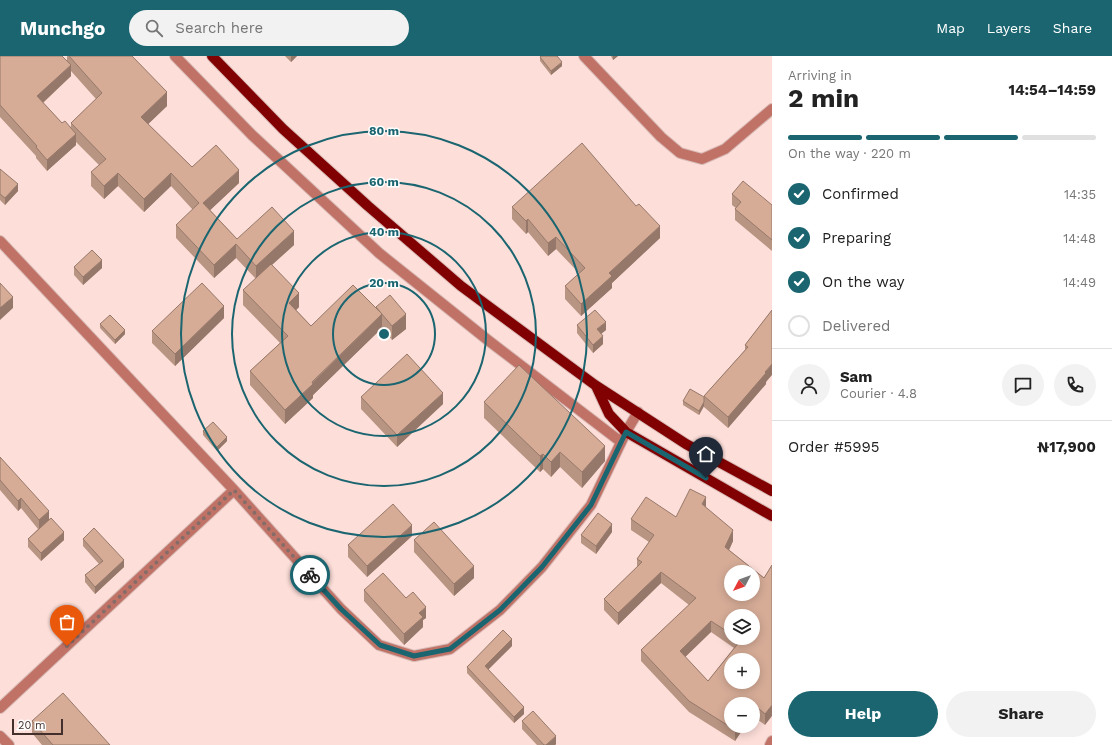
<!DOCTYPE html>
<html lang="en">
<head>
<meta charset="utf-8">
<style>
	:root { --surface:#fff; --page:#f2f2f2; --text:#222; --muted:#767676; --line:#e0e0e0; --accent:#1a6570 }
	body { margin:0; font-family:"Work Sans",sans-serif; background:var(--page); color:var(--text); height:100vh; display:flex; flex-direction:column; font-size:15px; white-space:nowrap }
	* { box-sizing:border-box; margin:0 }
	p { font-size:13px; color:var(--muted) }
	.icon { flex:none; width:22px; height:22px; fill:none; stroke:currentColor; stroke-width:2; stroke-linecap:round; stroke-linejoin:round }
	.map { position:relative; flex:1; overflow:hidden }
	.drawer { display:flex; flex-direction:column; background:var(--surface); width:340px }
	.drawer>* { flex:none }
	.needle { width:26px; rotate:229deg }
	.buttons { position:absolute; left:724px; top:509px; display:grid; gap:8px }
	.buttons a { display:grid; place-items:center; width:36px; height:36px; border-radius:50%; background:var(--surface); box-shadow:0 2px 10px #0003; font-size:20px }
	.scale { position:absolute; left:12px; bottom:10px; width:51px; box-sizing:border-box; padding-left:4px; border:2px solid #43302d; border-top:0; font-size:11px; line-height:14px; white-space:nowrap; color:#43302d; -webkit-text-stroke:3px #fff; paint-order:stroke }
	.pin { position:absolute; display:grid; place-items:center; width:34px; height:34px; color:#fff; margin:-41px -17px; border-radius:50% 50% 50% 0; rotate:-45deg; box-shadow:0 0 4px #0007 }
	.pin .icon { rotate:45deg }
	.courier { position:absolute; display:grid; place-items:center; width:40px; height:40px; margin:-20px; border:3px solid #1a6570; border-radius:50%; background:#fff; color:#222; box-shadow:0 1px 5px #0007 }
	.summary em { font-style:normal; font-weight:700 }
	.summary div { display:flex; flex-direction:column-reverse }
	.summary { display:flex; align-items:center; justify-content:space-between; height:68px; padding:0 16px }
	h1 { font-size:26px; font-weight:700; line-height:30px }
	.bar { display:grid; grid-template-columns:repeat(4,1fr); gap:6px 4px; align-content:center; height:48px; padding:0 16px }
	.bar i { height:5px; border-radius:3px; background:var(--line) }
	.bar .active { background:var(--accent) }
	.bar p { grid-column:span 4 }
	.line { display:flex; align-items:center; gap:10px; padding:0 16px; border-top:1px solid var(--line) }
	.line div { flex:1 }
	.round { display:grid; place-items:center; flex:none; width:42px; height:42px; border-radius:21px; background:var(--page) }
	ol { padding:0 16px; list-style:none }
	li { display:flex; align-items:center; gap:12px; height:44px }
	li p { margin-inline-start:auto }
	li .icon { padding:4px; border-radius:50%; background:var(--accent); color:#fff; stroke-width:4 }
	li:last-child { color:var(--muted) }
	li i { width:22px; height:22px; border:2px solid var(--line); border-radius:50% }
	.button { display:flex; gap:8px; margin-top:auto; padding:8px 16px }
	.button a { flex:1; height:46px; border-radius:24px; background:var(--accent); color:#fff; font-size:16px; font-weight:700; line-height:46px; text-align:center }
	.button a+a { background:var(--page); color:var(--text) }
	header { display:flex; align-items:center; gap:24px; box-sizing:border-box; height:56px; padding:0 20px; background:var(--accent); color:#fff }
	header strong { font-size:19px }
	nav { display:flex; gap:22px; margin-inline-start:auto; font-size:14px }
	.search { width:280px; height:36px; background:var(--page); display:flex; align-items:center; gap:10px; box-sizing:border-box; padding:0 14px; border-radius:22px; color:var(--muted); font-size:15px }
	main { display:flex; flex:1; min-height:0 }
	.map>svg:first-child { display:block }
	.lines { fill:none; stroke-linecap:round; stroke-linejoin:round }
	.minor-casing { stroke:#d8bbb7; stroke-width:12 }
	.major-casing { stroke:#d8bbb7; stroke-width:12 }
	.minor { stroke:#c17266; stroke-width:10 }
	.major { stroke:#810001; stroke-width:10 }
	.wall { fill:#b89482; fill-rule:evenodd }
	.shaded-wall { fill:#96786a }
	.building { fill:#d6ac97; stroke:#96786a; fill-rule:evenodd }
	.done { stroke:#846d69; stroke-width:4; stroke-dasharray:0 7.2 }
	.route { stroke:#1a6570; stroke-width:5 }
	.ring { fill:none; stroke:#1a6570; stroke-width:2 }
	.centre { fill:#1a6570; stroke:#fff; stroke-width:2 }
	.ring-label { font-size:12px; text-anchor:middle; font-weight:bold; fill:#1a6570; stroke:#fff; stroke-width:3; stroke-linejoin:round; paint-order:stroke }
</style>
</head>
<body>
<header>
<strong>Munchgo</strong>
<div class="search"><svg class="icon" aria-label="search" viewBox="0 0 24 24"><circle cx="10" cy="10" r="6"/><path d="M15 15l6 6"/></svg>Search here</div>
<nav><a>Map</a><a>Layers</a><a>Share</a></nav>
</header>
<main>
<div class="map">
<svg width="772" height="689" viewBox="0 0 772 689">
	<rect width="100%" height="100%" fill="#fdded9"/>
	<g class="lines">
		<defs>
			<path id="minor" d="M175,0l77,79 127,118 110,88 132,101
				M584,0l77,81 19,16 22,6 23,-10 47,-40
				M0,185l234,249 107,119 38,36 35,11 36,-7 50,-39 42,-43 49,-62 35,-73 12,-20
				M0,652l234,-218
				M0,680l9,9
				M770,689l2,-4"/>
			<path id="major" d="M212,0l71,73 85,77 93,80 134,99 91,59 86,47
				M596,330l13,28 17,18 146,84"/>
		</defs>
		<use href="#minor" class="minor-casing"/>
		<use href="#major" class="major-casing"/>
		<use href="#minor" class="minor"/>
		<use href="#major" class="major"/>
	</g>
	<path class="wall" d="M0,0l67,5v-5h65l35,50 -19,18 44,43 47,16 -29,27 27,29 57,6 -22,20 27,42 -3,3 15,16 65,-18v-1l30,22 -14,11 -10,-12 -69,67v3l-28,26 -35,-39v-14l30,-28 -37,-38v-15l13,-11 -20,-21 -22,20 -38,-40v-13l17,-15 -22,-24 -27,26 -26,-26 -14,13 -13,-13v-14l8,-7 -23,-23v3l-29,26 -11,-13v-2l-36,-39zM71,15l25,28 -25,24v4l-9,-4 -19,-20 28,-27z
		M285,0h12l-6,6z
		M611,0h7l-5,4z
		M540,1l22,9 -11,9 -11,-14z
		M0,113l18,22 -13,14 -5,-5z
		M732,138l40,11v46l-37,-31v-11l1,-1 -4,-3z
		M512,151l148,31 -48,45v5l-31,28 -16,-17v-13l14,-13 -23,-24 -8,7 -20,-24 -2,2 -14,-15z
		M74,211l28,1 -19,17 -9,-10z
		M772,254l-6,74 -38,44 -24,-21v-1l-5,9 -16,-10v-4l21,-4v-1l41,-46v-5z
		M224,262l-49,48 -23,-23v-12z
		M100,268l25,10 -10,10 -15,-16z
		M577,269l29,5 -5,4 2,10 -10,9 -16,-20z
		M361,341l82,7 -46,43 -36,-38z
		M484,346l121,59 -23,27 -22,-21 -9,10 -8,-8 -3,3 -56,-54z
		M203,375l24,10 -10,10 -14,-16z
		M0,401l49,62 15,21 -23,21 -13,-14v-8l10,-10 -17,-21 -3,3 -18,-21z
		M706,452l27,33 -4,9 35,28 8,-13 -7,160 -12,-9v-12h-22l14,22 -10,15 -46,-29 -48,-51v-11l48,-45 -28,-22 -43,42 -14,-15v-11l33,-32v-8l12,-17 -18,-12v-11l45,-2zM731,560l22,22h-22zM711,576l23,16 -26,33 -23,-24z
		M612,476l-16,22 -15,-11v-8z
		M412,480l-45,41 -19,-20v-12z
		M83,483l41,28 -29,27 -10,-12v-7l14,-11 -16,-18z
		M414,484l60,38 -20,18 -40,-44z
		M364,534l42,8 20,20 -3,2v7l-19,18 -40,-44z
		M512,590l-24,23 36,45 -10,9 -47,-50v-6z
		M32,665l78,24h-68l-10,-12z
		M522,665l34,23 -1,1h-18l-15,-16z"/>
	<path class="shaded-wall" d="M291,0h6l-6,6z
		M613,0h5l-5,4z
		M562,6v4l-11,9v-4z
		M71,9v11l-34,32v-12z
		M167,36v14l-26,25v-14z
		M76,78v11l-29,26v-11z
		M239,114v13l-36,34v-14z
		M118,117v13l-14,13v-13z
		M171,117v13l-27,26v-13z
		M18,128v7l-13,14v-7z
		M528,163v13l-2,2v-13z
		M660,170v12l-48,45v5l-31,28v-12l28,-31z
		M294,175v14l-38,34v-13z
		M556,181v12l-8,7v-13z
		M236,188v14l-22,20v-13z
		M102,204v8l-19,17v-8z
		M299,237v14l-10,10v-14z
		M13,241v11l-13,12v-12z
		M224,250v12l-49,48v-12z
		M382,258v14l-69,67v3l-28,26v-14z
		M406,258v15l-14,11v-14z
		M606,266v8l-9,7v-8z
		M125,274v4l-10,10v-4z
		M603,280v8l-10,9v-8z
		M772,308v11l-6,7v2l-38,44v-11z
		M443,337v11l-46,43v-12z
		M704,346v4l-5,9v-4z
		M227,381v4l-10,10v-4z
		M605,390v15l-23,27v-16z
		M560,396v15l-9,10v-15z
		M543,398v15l-3,3v-16z
		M706,441v11l-4,-4z
		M21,442v10l-3,3v-10z
		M49,455v11l-10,8v-10z
		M612,468v8l-16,22v-8z
		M412,469v11l-45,41v-11z
		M733,474v11l-8,18v-12z
		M64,476v8l-23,21v-8z
		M124,504v7l-29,27v-7z
		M474,510v12l-20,18v-12z
		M661,516v11l-43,42v-12z
		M426,551v11l-3,2v7l-19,18v-11l15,-21z
		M711,565v11l-31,30v-11z
		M512,583v7l-27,27v-7z
		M772,649v11l-7,9v-11z
		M524,651v7l-10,9v-6z
		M738,670h7l-10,15v-11z
		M556,680v8l-1,1h-9z"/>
	<path class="building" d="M0,0h62l9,9 -34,31 25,27 3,-2 11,13 -29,26 -11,-13 1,-1 -37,-41z
		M69,0h63l35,36 -26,25 51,50 24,-22 23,25 -36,33 34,36 35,-32 22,24 -38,35 -20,-22 -22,21 -38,-40 23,-22 -28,-30 -27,26 -26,-26 -14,13 -13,-14 15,-13 -35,-36 31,-30z
		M541,0h16l5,6 -11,9 -11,-14z
		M582,87l54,63 3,-2 21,22 -51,47 3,3 -31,28 -16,-18 20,-18 -29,-31 -8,6 -20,-24 -2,2 -14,-14z
		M0,113l18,15 -13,14 -5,-4z
		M743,125l29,24v35l-37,-31 6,-7 -9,-8z
		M92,194l10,10 -19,17 -9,-10z
		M271,208l28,29 -10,10 22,23 42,-41 29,29 -70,68 1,2 -28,26 -35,-39 38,-35 -45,-46z
		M0,227l13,14 -13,11z
		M202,227l22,23 -49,48 -23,-23z
		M390,239l16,19 -14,12 -16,-19z
		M595,254l11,12 -9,7 6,7 -10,9 -16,-20z
		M772,254v54l-7,8 1,1 -38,44 -24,-21 44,-49 -3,-2z
		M110,259l15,15 -10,10 -15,-16z
		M407,298l36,39 -46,42 -36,-38z
		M519,309l86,81 -23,26 -22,-20 -9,10 -8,-8 -3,2 -56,-54z
		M690,333l14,8v5l-5,9 -16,-10z
		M213,366l14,15 -10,10 -14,-16z
		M0,401l49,54 -10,9 -18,-22 -3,3 -18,-21z
		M690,433l16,8 -4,7 31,26 -8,17 39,31 8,-13v140l-7,9 -13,-11 -1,1h-20v22h7l-3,4 -46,-29 -48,-51 55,-52 -35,-26 -43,41 -14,-14 38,-37 -5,-3 17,-24 -23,-16 15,-22 30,20zM731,516h22v22h-22zM731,560h22v22h-17l4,3 -32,40 -28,-30 31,-30 20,13zM731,604h22v22h-22z
		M393,448l19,21 -45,41 -19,-21z
		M598,457l14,11 -16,22 -15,-11z
		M51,462l13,14 -23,21 -13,-14z
		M434,466l40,44 -20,18 -40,-44z
		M94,472l30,32 -29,27 -10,-12 18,-14 -20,-22z
		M383,517l23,25 7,-6 13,15 -7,6 4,4 -19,17 -40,-44z
		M503,574l9,9 -27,27 39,41 -10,10 -47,-50z
		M63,637l47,52h-57l-21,-24z
		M533,655l23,25 -10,9h-2l-22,-24z"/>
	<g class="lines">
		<path class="done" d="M67,590l167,-156 76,85"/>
		<path class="route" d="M310,519l31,34 39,36 34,11 36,-7 50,-39 42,-43 49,-62 35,-73 80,46"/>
	</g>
	<g class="ring">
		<circle cx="384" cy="278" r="51"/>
		<circle cx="384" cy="278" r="102"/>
		<circle cx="384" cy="278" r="152"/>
		<circle cx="384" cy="278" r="203"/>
	</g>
	<circle cx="384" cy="278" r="6" class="centre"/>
	<g class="ring-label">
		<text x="384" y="79">80 m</text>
		<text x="384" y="130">60 m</text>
		<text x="384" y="180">40 m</text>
		<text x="384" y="231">20 m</text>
	</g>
</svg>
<div class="buttons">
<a><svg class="needle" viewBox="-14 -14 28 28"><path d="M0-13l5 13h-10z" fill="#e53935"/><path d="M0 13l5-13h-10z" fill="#767676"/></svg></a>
<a><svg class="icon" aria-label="layers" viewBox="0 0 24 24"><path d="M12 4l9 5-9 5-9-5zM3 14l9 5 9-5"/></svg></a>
<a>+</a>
<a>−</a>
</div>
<div class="scale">20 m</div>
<div class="pin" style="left:67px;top:590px;background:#ea580c"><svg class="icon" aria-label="bag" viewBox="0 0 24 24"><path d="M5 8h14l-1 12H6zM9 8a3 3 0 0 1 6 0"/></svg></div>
<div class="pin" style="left:706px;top:422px;background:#1f2937"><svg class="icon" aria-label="home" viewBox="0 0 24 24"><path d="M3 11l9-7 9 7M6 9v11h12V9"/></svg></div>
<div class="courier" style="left:310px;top:519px"><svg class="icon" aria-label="bike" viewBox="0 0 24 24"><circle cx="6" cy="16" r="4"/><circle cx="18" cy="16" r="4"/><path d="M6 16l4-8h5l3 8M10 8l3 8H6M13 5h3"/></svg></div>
</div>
<section class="drawer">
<div class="summary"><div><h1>2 min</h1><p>Arriving in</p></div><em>14:54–14:59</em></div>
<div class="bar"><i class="active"></i><i class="active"></i><i class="active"></i><i></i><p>On the way · 220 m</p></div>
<ol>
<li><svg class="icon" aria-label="check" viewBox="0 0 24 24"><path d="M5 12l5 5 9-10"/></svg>Confirmed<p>14:35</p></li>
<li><svg class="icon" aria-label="check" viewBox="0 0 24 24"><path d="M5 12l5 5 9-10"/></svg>Preparing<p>14:48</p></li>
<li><svg class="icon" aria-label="check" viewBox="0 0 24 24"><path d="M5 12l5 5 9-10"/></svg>On the way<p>14:49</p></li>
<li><i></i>Delivered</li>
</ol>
<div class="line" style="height:72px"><a class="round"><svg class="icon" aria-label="person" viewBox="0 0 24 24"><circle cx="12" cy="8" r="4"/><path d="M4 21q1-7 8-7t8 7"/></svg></a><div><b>Sam</b><p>Courier · 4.8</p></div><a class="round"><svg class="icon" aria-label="chat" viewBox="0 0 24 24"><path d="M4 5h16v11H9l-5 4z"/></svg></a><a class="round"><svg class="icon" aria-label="phone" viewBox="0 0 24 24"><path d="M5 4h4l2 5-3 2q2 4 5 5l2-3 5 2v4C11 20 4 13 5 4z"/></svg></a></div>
<div class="line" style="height:52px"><div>Order #5995</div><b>₦17,900</b></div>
<div class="button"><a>Help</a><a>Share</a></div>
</section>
</main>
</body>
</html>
